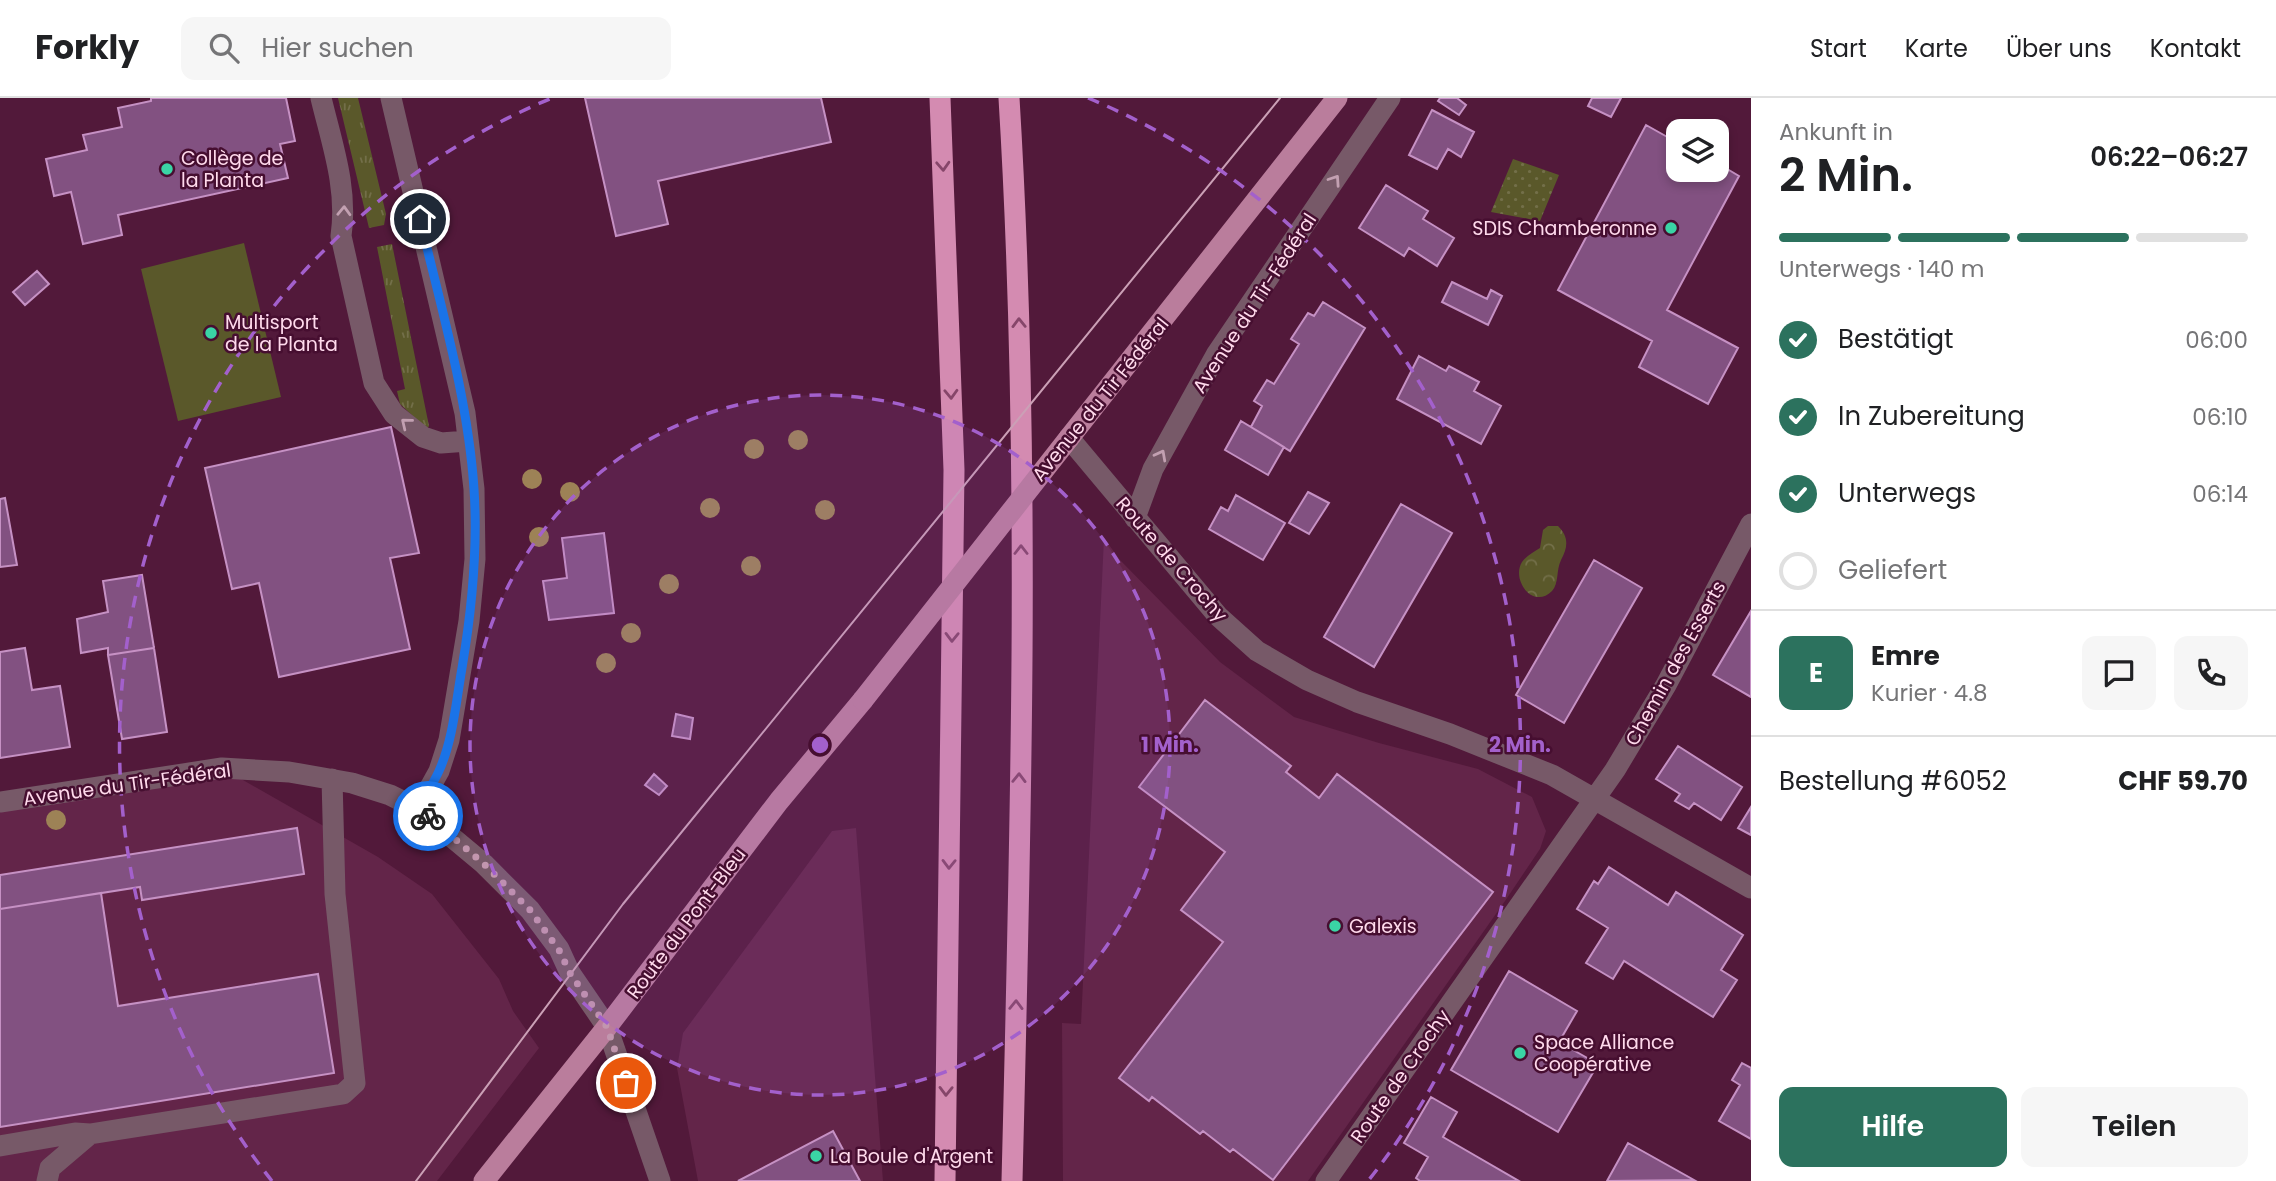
<!DOCTYPE html>
<html lang="de">
<head>
<meta charset="utf-8">
<style>
	:root { --surface:#fff; --page:#f6f6f6; --text:#202124; --muted:#757577; --line:#e0e0e0; --accent:#2c725e }
	body { margin:0; font-family:Poppins,sans-serif; background:var(--page); color:var(--text); height:100vh; display:flex; flex-direction:column; font-size:26px; white-space:nowrap }
	* { box-sizing:border-box; margin:0 }
	p { font-size:23px; color:var(--muted) }
	.icon { flex:none; width:38px; height:38px; fill:none; stroke:currentColor; stroke-width:2; stroke-linecap:round; stroke-linejoin:round }
	.map { position:relative; flex:1; overflow:hidden }
	.details { display:flex; flex-direction:column; background:var(--surface); width:525px }
	.details>* { flex:none }
	.fabs { position:absolute; left:1666px; top:21px; display:grid; gap:14px }
	.fabs a { display:grid; place-items:center; width:63px; height:63px; border-radius:14px; background:var(--surface); box-shadow:0 4px 10px #0003; font-size:35px }
	.pin { position:absolute; display:grid; place-items:center; width:60px; height:60px; color:#fff; margin:-30px; border:4px solid #fff; border-radius:50%; box-shadow:0 2px 7px #0007 }
	.courier { position:absolute; display:grid; place-items:center; width:70px; height:70px; margin:-35px; border:5px solid #1a73e8; border-radius:50%; background:#fff; color:#222; box-shadow:0 2px 9px #0007 }
	.summary em { font-style:normal; font-weight:600 }
	.summary div { display:flex; flex-direction:column-reverse }
	.summary { display:flex; align-items:center; justify-content:space-between; height:119px; padding:0 28px }
	h1 { font-size:46px; font-weight:600; line-height:52px }
	.bar { display:grid; grid-template-columns:repeat(4,1fr); gap:10px 7px; align-content:center; height:84px; padding:0 28px }
	.bar i { height:9px; border-radius:5px; background:var(--line) }
	.bar .active { background:var(--accent) }
	.bar p { grid-column:span 4 }
	.line { display:flex; align-items:center; gap:18px; padding:0 28px; border-top:2px solid var(--line) }
	.line div { flex:1 }
	.round { display:grid; place-items:center; flex:none; width:74px; height:74px; border-radius:14px; background:var(--page) }
	ol { padding:0 28px; list-style:none }
	li { display:flex; align-items:center; gap:21px; height:77px }
	li p { margin-inline-start:auto }
	li .icon { padding:7px; border-radius:50%; background:var(--accent); color:#fff; stroke-width:4 }
	li:last-child { color:var(--muted) }
	li i { width:38px; height:38px; border:4px solid var(--line); border-radius:50% }
	.button { display:flex; gap:14px; margin-top:auto; padding:14px 28px }
	.button a { flex:1; height:80px; border-radius:14px; background:var(--accent); color:#fff; font-size:28px; font-weight:600; line-height:80px; text-align:center }
	.button a+a { background:var(--page); color:var(--text) }
	header { display:flex; align-items:center; gap:42px; box-sizing:border-box; height:98px; padding:0 35px; background:var(--surface); border-bottom:2px solid var(--line) }
	header strong { font-size:33px }
	nav { display:flex; gap:38px; margin-inline-start:auto; font-size:24px }
	.search { width:490px; height:63px; background:var(--page); display:flex; align-items:center; gap:18px; box-sizing:border-box; padding:0 24px; border-radius:14px; color:var(--muted); font-size:26px }
	main { display:flex; flex:1; min-height:0 }
	.map>svg:first-child { display:block }
	.built { fill:#632549 }
	.grass { fill:url(#grass-tufts) }
	.forest { fill:url(#forest-crowns) }
	.garden { fill:url(#garden-dots) }
	.pitch { fill:#5a582a }
	.building { fill:#825181; stroke:#c691c4; stroke-width:2 }
	.lines { fill:none; stroke-linecap:round; stroke-linejoin:round }
	.minor { stroke:#775968; stroke-width:21 }
	.major { stroke:#ba7d9c; stroke-width:21 }
	.highway { stroke:#d48bb1; stroke-width:21 }
	.tram { stroke:#cba0b6; stroke-width:2 }
	.major-bridge { stroke:#ba7d9c; stroke-width:21 }
	.tree { fill:#9d8256 }
	.oneway { stroke:#86466a }
	.oneway2 { stroke:#c2a0b1 }
	.done { stroke:#c296ae; stroke-width:7; stroke-dasharray:0 12.6 }
	.route { stroke:#1a73e8; stroke-width:9 }
	.ring { fill:none; stroke:#a360cc; stroke-width:3.5; stroke-dasharray:12 9 }
	.poi-dot { fill:#3ad4a5; stroke:#460e30; stroke-width:2.5 }
	.labels { text-anchor:middle; stroke-width:5; stroke-linejoin:round; paint-order:stroke }
	.poi-label { font-size:19px; fill:#ffdaec; stroke:#460e30; text-anchor:start }
	.street-label { font-size:19px; fill:#ffdaec; stroke:#460e30 }
	.centre { fill:#a360cc; stroke:#460e30; stroke-width:3.5 }
	.ring-label { font-size:21px; text-anchor:middle; font-weight:bold; fill:#a360cc; stroke:#460e30; stroke-width:5; stroke-linejoin:round; paint-order:stroke }
</style>
</head>
<body>
<header>
<strong>Forkly</strong>
<div class="search"><svg class="icon" aria-label="search" viewBox="0 0 24 24"><circle cx="10" cy="10" r="6"/><path d="M15 15l6 6"/></svg>Hier suchen</div>
<nav><a>Start</a><a>Karte</a><a>Über uns</a><a>Kontakt</a></nav>
</header>
<main>
<div class="map">
<svg width="1751" height="1083" viewBox="0 0 1751 1083">
	<defs>
		<pattern id="grass-tufts" width="24" height="20" patternUnits="userSpaceOnUse" patternTransform="scale(1.75)"><rect width="24" height="20" fill="#5a582a"/><path d="M3 7l-1-3M5 7V3M7 7l1-3M15 17l-1-3M17 17v-4M19 17l1-3" fill="none" stroke="#736f49"/></pattern>
		<pattern id="forest-crowns" width="20" height="18" patternUnits="userSpaceOnUse" patternTransform="scale(1.75)"><rect width="20" height="18" fill="#5a582a"/><path d="M2 6a3 3 0 1 1 6 0M12 15a3 3 0 1 1 6 0" fill="none" stroke="#736f49"/></pattern>
		<pattern id="garden-dots" width="8" height="8" patternUnits="userSpaceOnUse" patternTransform="scale(1.75)"><rect width="8" height="8" fill="#5a582a"/><path d="M2 2h.1M6 6h.1" fill="none" stroke="#736f49" stroke-width="1.8" stroke-linecap="round"/></pattern>
	</defs>
	<rect width="100%" height="100%" fill="#52193a"/>
	<path class="built" d="M1104,440l16,22 100,102 74,55 85,26 99,26 54,28 14,34 -6,18 -35,52 -197,280h-245l-1,-158 19,1z
		M222,670l156,89 54,37 67,85 14,32 26,37 -102,133h-437v-379z
		M856,730l27,353h-185l-21,-113 6,-35 149,-202z"/>
	<path class="grass" d="M338,0h20l28,116 -2,11 -15,3z
		M392,146l37,182 -2,3 -27,-25 -3,-13 8,-2 -28,-142z"/>
	<path class="forest" d="M1548,428h10c11,11 10,21 3,34 -5,10 -2,24 -9,31 -19,19 -41,-11 -30,-29 4,-6 12,-10 18,-14l3,-18z"/>
	<path class="garden" d="M1513,61l46,16 -19,46 -49,-9z"/>
	<path class="pitch" d="M244,145l37,154 -103,24 -37,-152z"/>
	<path class="building" d="M151,0h135l9,43 -15,3 8,34 -170,37 4,20 -39,9 -12,-52 -17,4 -8,-37 41,-9 -4,-15 39,-8 -4,-19 33,-7z
		M585,0h236l10,44 -173,39 10,43 -52,12z
		M1440,0h17l9,7 -7,10 -21,-14z
		M1592,0h29l-10,19 -23,-11z
		M1432,12l42,22 -13,25 -13,-8 -11,20 -28,-14z
		M1646,27l32,18v27h39v-7l22,13 -72,134 71,38 -30,56 -69,-37 13,-26 -94,-51z
		M1386,87l42,26 -5,8 31,19 -17,28 -28,-18 -5,8 -45,-28z
		M37,173l12,13 -24,21 -12,-13z
		M1452,184l35,17 4,-9 11,6 -14,29 -46,-23z
		M1323,204l42,26 -75,123 -39,-24 11,-21 -8,-5 13,-21 7,4 25,-40 -8,-5 17,-26 6,3z
		M1419,258l27,15 3,-5 30,16 -5,9 27,15 -20,38 -84,-45z
		M1241,323l43,26 -16,28 -43,-25z
		M391,329l28,126 -29,5 20,91 -131,28 -20,-94 -27,6 -27,-121z
		M1308,394l21,11 -20,31 -20,-11z
		M1236,397l49,28 -22,37 -54,-31 12,-22 7,4z
		M5,400l12,67 -17,2v-68z
		M1401,406l51,29 -78,134 -50,-30z
		M604,435l10,80 -65,7 -6,-39 24,-3 -5,-40z
		M1594,462l48,28 -78,135 -48,-28z
		M142,477l12,73 -46,7v-7l-27,5 -4,-34 31,-7 -5,-31z
		M1751,513v86l-38,-22z
		M25,550l7,42 28,-4 10,61 -70,11v-106z
		M154,550l13,84 -45,7 -14,-84z
		M1205,602l86,66 -5,6 33,26 18,-24 156,118 -220,288 -40,-31 -3,3 -27,-21 -3,3 -48,-37 -3,4 -30,-23 104,-136 -42,-32 44,-58 -86,-65z
		M676,616l17,4 -3,21 -18,-3z
		M1678,648l64,41 -21,33 -27,-17 -5,6 -14,-8 5,-7 -24,-15z
		M654,676l13,12 -8,9 -14,-10z
		M1751,709v28l-13,-7z
		M297,730l7,46 -162,26 -2,-13 -140,22v-34z
		M1609,769l59,38 8,-13 67,43 -22,35 16,10 -24,37 -89,-56 -11,18 -27,-16 22,-35 -31,-19 17,-28 4,3z
		M101,795l17,113 200,-32 16,99 -334,54v-218z
		M1509,873l68,40 -18,31 39,22 -40,68 -107,-62z
		M1742,965l9,5v71l-32,-18 21,-36 -8,-5z
		M1431,999l26,15 -14,25 76,44h-99l-4,-3 12,-21 -24,-14z
		M833,1033l27,50h-122z
		M1628,1045l66,37 -87,1z"/>
	<g class="lines">
		<path class="minor" d="M321,0c11,46 27,90 20,138l33,147 20,31 29,23 18,6 27,-2
			M391,0l74,315 9,76 1,70 -6,62 -20,119 -10,31 -21,38
			M1069,340l149,178 39,35 50,29 50,22 93,32 102,41 199,113
			M1135,420l18,-49 63,-114 174,-257
			M0,704l222,-34 67,4 63,11 38,12 28,14 66,55 46,46 29,39 11,24 37,54 53,154
			M0,1048l75,-13 15,1
			M47,1083l3,-13 40,-34 253,-40 12,-11 -20,-189 -3,-115
			M1326,1083l289,-411 51,-85 85,-161"/>
		<path class="major" d="M1069,340l268,-340
			M484,1083l123,-154 172,-226 84,-101"/>
		<path class="highway" d="M940,0l14,372 -9,711
			M1009,0c22,360 12,722 3,1083"/>
		<path class="tram" d="M416,1083l207,-277 657,-806"/>
		<path class="major-bridge" d="M863,602l206,-262"/>
	</g>
	<g class="tree">
		<circle cx="798" cy="342" r="10"/>
		<circle cx="754" cy="351" r="10"/>
		<circle cx="532" cy="381" r="10"/>
		<circle cx="570" cy="394" r="10"/>
		<circle cx="710" cy="410" r="10"/>
		<circle cx="825" cy="412" r="10"/>
		<circle cx="539" cy="439" r="10"/>
		<circle cx="751" cy="468" r="10"/>
		<circle cx="669" cy="486" r="10"/>
		<circle cx="631" cy="535" r="10"/>
		<circle cx="606" cy="565" r="10"/>
		<circle cx="56" cy="722" r="10"/>
	</g>
	<defs><path id="oneway-chevron" d="M-2-3.5L2.5 0L-2 3.5" fill="none" stroke-width="1.6" stroke-linecap="round" stroke-linejoin="round" transform="scale(1.75)"/></defs>
	<g class="oneway">
		<use href="#oneway-chevron" transform="translate(943 68) rotate(87)"/>
		<use href="#oneway-chevron" transform="translate(1019 225) rotate(-91)"/>
		<use href="#oneway-chevron" transform="translate(951 296) rotate(88)"/>
		<use href="#oneway-chevron" transform="translate(1021 452) rotate(-90)"/>
		<use href="#oneway-chevron" transform="translate(952 539) rotate(91)"/>
		<use href="#oneway-chevron" transform="translate(1019 680) rotate(-89)"/>
		<use href="#oneway-chevron" transform="translate(949 766) rotate(91)"/>
		<use href="#oneway-chevron" transform="translate(1016 907) rotate(-89)"/>
		<use href="#oneway-chevron" transform="translate(946 993) rotate(91)"/>
	</g>
	<g class="oneway2">
		<use href="#oneway-chevron" transform="translate(1335 82) rotate(-56)"/>
		<use href="#oneway-chevron" transform="translate(344 113) rotate(-88)"/>
		<use href="#oneway-chevron" transform="translate(406 325) rotate(-141)"/>
		<use href="#oneway-chevron" transform="translate(1161 357) rotate(-62)"/>
	</g>
	<g class="lines">
		<path class="done" d="M428,718l56,48 46,46 29,40 11,23 37,54 19,56"/>
		<path class="route" d="M420,121c21,89 48,179 54,270 4,60 -2,120 -12,179 -6,34 -9,72 -23,103 -6,13 -14,25 -21,38l10,7"/>
	</g>
	<circle cx="820" cy="647" r="350" fill="#a360cc" fill-opacity=".12"/>
	<g class="ring">
		<circle cx="820" cy="647" r="350"/>
		<path d="M272 1083A700 700 0 0 1 552 0M1088 0A700 700 0 0 1 1368 1083"/>
	</g>
	<g class="poi-dot">
		<circle cx="167" cy="71" r="7"/>
		<circle cx="1671" cy="130" r="7"/>
		<circle cx="211" cy="235" r="7"/>
		<circle cx="1335" cy="828" r="7"/>
		<circle cx="1520" cy="955" r="7"/>
		<circle cx="816" cy="1058" r="7"/>
	</g>
	<g class="labels">
		<g class="poi-label">
			<text x="181" y="67">Collège de<tspan x="181" dy="22">la Planta</tspan></text>
			<text x="1657" y="137" text-anchor="end">SDIS Chamberonne</text>
			<text x="225" y="231">Multisport<tspan x="225" dy="22">de la Planta</tspan></text>
			<text x="1349" y="835">Galexis</text>
			<text x="1534" y="951">Space Alliance<tspan x="1534" dy="22">Coopérative</tspan></text>
			<text x="830" y="1065">La Boule d'Argent</text>
		</g>
		<g class="street-label">
			<text transform="translate(1254 205) rotate(-57)" y="7">Avenue du Tir-Fédéral</text>
			<text transform="translate(1100 301) rotate(-51)" y="7">Avenue du Tir Fédéral</text>
			<text transform="translate(1172 461) rotate(49)" y="7">Route de Crochy</text>
			<text transform="translate(1675 565) rotate(-61)" y="7">Chemin des Esserts</text>
			<text transform="translate(127 686) rotate(-8)" y="7">Avenue du Tir-Fédéral</text>
			<text transform="translate(686 825) rotate(-53)" y="7">Route du Pont-Bleu</text>
			<text transform="translate(1400 978) rotate(-55)" y="7">Route de Crochy</text>
		</g>
	</g>
	<circle cx="820" cy="647" r="10" class="centre"/>
	<g class="ring-label">
		<text x="1170" y="654">1 Min.</text>
		<text x="1520" y="654">2 Min.</text>
	</g>
</svg>
<div class="fabs">
<a><svg class="icon" aria-label="layers" viewBox="0 0 24 24"><path d="M12 4l9 5-9 5-9-5zM3 14l9 5 9-5"/></svg></a>
</div>
<div class="pin" style="left:626px;top:985px;background:#ea580c"><svg class="icon" aria-label="bag" viewBox="0 0 24 24"><path d="M5 8h14l-1 12H6zM9 8a3 3 0 0 1 6 0"/></svg></div>
<div class="pin" style="left:420px;top:121px;background:#1f2937"><svg class="icon" aria-label="home" viewBox="0 0 24 24"><path d="M3 11l9-7 9 7M6 9v11h12V9"/></svg></div>
<div class="courier" style="left:428px;top:718px"><svg class="icon" aria-label="bike" viewBox="0 0 24 24"><circle cx="6" cy="16" r="4"/><circle cx="18" cy="16" r="4"/><path d="M6 16l4-8h5l3 8M10 8l3 8H6M13 5h3"/></svg></div>
</div>
<section class="details">
<div class="summary"><div><h1>2 Min.</h1><p>Ankunft in</p></div><em>06:22–06:27</em></div>
<div class="bar"><i class="active"></i><i class="active"></i><i class="active"></i><i></i><p>Unterwegs · 140 m</p></div>
<ol>
<li><svg class="icon" aria-label="check" viewBox="0 0 24 24"><path d="M5 12l5 5 9-10"/></svg>Bestätigt<p>06:00</p></li>
<li><svg class="icon" aria-label="check" viewBox="0 0 24 24"><path d="M5 12l5 5 9-10"/></svg>In Zubereitung<p>06:10</p></li>
<li><svg class="icon" aria-label="check" viewBox="0 0 24 24"><path d="M5 12l5 5 9-10"/></svg>Unterwegs<p>06:14</p></li>
<li><i></i>Geliefert</li>
</ol>
<div class="line" style="height:126px"><b class="round" style="background:var(--accent);color:#fff">E</b><div><b>Emre</b><p>Kurier · 4.8</p></div><a class="round"><svg class="icon" aria-label="chat" viewBox="0 0 24 24"><path d="M4 5h16v11H9l-5 4z"/></svg></a><a class="round"><svg class="icon" aria-label="phone" viewBox="0 0 24 24"><path d="M5 4h4l2 5-3 2q2 4 5 5l2-3 5 2v4C11 20 4 13 5 4z"/></svg></a></div>
<div class="line" style="height:91px"><div>Bestellung #6052</div><b>CHF 59.70</b></div>
<div class="button"><a>Hilfe</a><a>Teilen</a></div>
</section>
</main>
</body>
</html>
